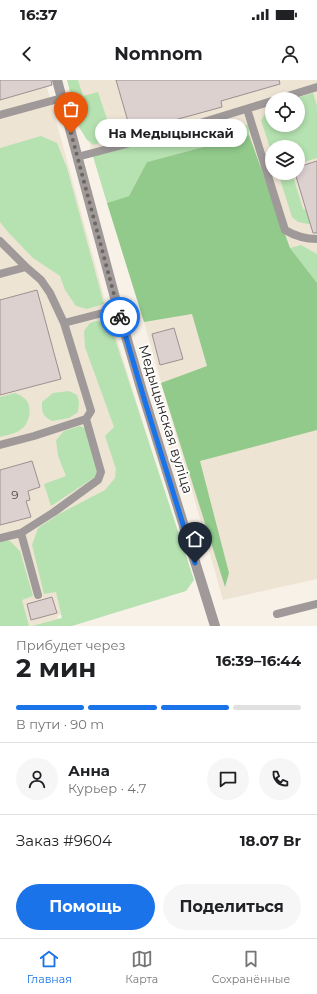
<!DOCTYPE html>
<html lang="ru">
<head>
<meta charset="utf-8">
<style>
	:root { --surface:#fff; --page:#f6f6f6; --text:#202124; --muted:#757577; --line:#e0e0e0; --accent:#1a73e8 }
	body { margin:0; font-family:Montserrat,sans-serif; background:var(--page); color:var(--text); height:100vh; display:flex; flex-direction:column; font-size:15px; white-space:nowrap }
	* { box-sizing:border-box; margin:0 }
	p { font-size:13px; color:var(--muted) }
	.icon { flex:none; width:22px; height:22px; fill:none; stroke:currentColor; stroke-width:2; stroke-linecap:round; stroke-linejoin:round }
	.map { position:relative; height:546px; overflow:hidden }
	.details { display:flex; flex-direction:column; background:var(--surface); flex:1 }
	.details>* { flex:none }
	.controls { position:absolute; left:265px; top:12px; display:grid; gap:8px }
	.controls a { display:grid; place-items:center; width:40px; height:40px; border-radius:50%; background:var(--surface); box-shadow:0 2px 6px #0003; font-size:20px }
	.pin { position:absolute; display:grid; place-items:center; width:34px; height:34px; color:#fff; margin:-41px -17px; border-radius:50% 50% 50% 0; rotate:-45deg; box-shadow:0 0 4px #0007 }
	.pin .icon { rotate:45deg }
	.courier { position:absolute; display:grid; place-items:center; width:40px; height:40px; margin:-20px; border:3px solid #1a73e8; border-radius:50%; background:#fff; color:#222; box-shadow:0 1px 5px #0007 }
	.bubble { position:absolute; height:28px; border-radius:14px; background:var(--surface); box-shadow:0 2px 6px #0003; font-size:13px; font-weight:700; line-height:28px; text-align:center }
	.overview em { font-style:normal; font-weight:700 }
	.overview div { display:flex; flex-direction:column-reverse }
	.overview { display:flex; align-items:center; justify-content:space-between; height:68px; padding:0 16px }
	h1 { font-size:26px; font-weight:700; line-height:30px }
	.bar { display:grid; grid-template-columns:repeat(4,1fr); gap:6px 4px; align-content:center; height:48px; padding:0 16px }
	.bar i { height:5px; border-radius:3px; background:var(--line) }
	.bar .selected { background:var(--accent) }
	.bar p { grid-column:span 4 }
	.line { display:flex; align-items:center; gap:10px; padding:0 16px; border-top:1px solid var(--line) }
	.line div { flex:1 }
	.round { display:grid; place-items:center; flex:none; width:42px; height:42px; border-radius:21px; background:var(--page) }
	.button { display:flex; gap:8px; margin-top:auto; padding:8px 16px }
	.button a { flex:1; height:46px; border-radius:24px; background:var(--accent); color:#fff; font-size:16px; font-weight:700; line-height:46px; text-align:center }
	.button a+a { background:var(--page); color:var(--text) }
	.status { display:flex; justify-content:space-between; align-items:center; height:28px; padding:0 20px; background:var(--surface); direction:ltr }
	.status svg { height:11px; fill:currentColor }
	header { display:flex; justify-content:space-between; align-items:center; height:52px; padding:0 16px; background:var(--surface); font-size:18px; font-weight:700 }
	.tab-bar { display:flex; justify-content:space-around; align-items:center; height:56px; border-top:1px solid var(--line); background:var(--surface); font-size:11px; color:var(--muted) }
	.tab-bar a { display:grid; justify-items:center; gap:2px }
	.tab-bar .selected { color:var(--accent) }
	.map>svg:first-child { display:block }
	.built { fill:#eee4d4; fill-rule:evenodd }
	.green { fill:#b5e2b0 }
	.forest { fill:#91ca8b }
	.building { fill:#ddd1d0; stroke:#9c9090 }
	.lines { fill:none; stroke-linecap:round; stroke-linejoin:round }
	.service { stroke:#9f9a99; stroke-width:8 }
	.minor { stroke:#9f9a99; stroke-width:10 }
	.done { stroke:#6a6660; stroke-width:4; stroke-dasharray:0 7.2 }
	.route { stroke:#1a73e8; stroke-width:5 }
	.labels { text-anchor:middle; stroke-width:3.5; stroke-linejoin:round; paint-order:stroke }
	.number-label { font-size:12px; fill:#4d4845 }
	.street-label { font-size:14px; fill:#1d1b17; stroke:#fff }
</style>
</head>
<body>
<div class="status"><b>16:37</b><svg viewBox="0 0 49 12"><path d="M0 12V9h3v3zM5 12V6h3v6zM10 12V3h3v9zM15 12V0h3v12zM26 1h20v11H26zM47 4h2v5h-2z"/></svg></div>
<header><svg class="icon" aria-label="back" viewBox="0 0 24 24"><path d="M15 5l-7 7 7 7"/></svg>Nomnom<svg class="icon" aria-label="person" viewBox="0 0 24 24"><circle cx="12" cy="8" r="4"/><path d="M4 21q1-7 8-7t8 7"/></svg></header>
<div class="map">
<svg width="317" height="546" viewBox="0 0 317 546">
	<rect width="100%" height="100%" fill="#f8f1e8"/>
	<path class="built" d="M0,0h45l63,231 82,263 -133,42 3,10h-60z
		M70,0h247v499l-94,21 -79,-278zM272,19h26v26h-26zM272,67h26v26h-26z"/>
	<path class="green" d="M67,0h11l5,16 15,-4 13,39 -1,7 -16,7 -7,-5 -8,-13z
		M313,13l4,13v52l-19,6v-17h-26v7l-11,-34 10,-15h1v20h26v-26h-5z
		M249,44v11l-102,27 -18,34 -22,7 -15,-50 11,1 82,-22 4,10z
		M41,56l16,7 10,25 37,136 -17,5 -11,-3 -11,-16 -5,-14 -27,-18 -25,-26 -8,-10v-74z
		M278,93h14l11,36 4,1 10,12 -8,2 -11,-2 -6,-5z
		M301,165l16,9v29l-27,-35z
		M96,241l12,2 6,13 80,244 -8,11 -114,35h-40l30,-8 -6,-26 -12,2 -12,-49 6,-17 21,-14 46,-24 10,-12 1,-9 -11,-33 9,-9 -29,-80 -1,-16 6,-8z
		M69,311l8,4 2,7 -1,10 -9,6 -17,3c-10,-6 -10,-8 -10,-19l11,-9z
		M15,313c5,2 11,5 13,10 4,10 0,23 -9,28 -6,3 -13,4 -19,6v-40z
		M80,346l11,5 7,44 -47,31 -7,-22 22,-8 -8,-20 -2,-16 8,-9z
		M0,458l10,3 10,10 13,45 -11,4 7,26h-29z"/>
	<path class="forest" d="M249,55l41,113 27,35v147l-117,31 29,112 -4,14 -64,-204 46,-17 -15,-52 -48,8 -37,-119 22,-7 18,-34z"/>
	<path class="building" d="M0,0h51l1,5 -52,15z
		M116,0h163l1,4 -59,17 1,6 -91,25z
		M317,81v72h-4l-18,-60h3v-6z
		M37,210l24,89 -61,16v-95z
		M174,248l9,31 -23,6 -8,-31z
		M32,381l8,26 -12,4 2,9 -4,1 5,16 -31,8v-55z
		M52,517l5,16 -26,7 -4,-16z"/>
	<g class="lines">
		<path class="service" d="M278,19l39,-12
			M247,29l38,121c10,6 21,9 32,9
			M0,35l62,-17
			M77,77l84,-22 111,-34
			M0,161l26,26 15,13 9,13 14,30 54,-14
			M0,194l26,-7
			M0,365l34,-9 52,-17 5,-8 -27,-88
			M21,453l17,62
			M0,458l21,-5 33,-21 44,-32 3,-8 -15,-53
			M277,534l40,-10"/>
		<path class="minor" d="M57,0l61,229 24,82 73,235"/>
	</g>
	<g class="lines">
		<path class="done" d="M71,53l49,184"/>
		<path class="route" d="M120,237l26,88 49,158"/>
	</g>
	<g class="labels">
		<g class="number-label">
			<text x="15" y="419">9</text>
		</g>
		<g class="street-label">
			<text transform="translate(166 339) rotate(73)" y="5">Медыцынская вуліца</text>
		</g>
	</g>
</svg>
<div class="controls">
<a><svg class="icon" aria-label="locate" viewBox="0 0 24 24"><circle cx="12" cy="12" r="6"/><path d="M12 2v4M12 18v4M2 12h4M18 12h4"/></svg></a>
<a><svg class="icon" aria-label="layers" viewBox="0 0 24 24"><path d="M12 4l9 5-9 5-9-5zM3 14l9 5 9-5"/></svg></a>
</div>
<div class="pin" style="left:71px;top:53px;background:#ea580c"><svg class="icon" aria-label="bag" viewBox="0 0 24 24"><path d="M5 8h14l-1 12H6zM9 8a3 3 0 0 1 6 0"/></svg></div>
<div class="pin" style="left:195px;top:483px;background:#1f2937"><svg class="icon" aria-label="home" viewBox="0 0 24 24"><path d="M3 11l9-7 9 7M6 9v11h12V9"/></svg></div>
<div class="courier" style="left:120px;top:237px"><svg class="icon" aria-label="bike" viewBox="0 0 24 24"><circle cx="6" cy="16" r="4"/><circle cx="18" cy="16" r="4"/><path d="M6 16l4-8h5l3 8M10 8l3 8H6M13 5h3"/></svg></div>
<div class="bubble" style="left:95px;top:39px;width:152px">На Медыцынскай</div>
</div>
<section class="details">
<div class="overview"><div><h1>2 мин</h1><p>Прибудет через</p></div><em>16:39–16:44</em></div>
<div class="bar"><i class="selected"></i><i class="selected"></i><i class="selected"></i><i></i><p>В пути · 90 m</p></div>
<div class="line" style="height:72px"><a class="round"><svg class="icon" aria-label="person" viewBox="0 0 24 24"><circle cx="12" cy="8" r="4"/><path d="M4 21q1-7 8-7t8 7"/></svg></a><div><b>Анна</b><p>Курьер · 4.7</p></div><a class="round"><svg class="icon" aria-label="chat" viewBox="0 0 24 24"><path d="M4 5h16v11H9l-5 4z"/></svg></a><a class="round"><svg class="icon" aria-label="phone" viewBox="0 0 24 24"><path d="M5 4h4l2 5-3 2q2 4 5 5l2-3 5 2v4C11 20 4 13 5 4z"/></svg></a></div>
<div class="line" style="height:52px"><div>Заказ #9604</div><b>18.07 Br</b></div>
<div class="button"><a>Помощь</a><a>Поделиться</a></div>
</section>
<nav class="tab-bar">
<a class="selected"><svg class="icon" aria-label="home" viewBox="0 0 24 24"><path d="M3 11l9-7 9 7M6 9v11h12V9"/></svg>Главная</a>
<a><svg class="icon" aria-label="map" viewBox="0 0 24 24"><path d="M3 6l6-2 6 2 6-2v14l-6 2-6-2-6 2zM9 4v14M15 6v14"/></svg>Карта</a>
<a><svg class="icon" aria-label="saved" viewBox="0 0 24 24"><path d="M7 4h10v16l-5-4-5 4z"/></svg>Сохранённые</a>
</nav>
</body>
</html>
